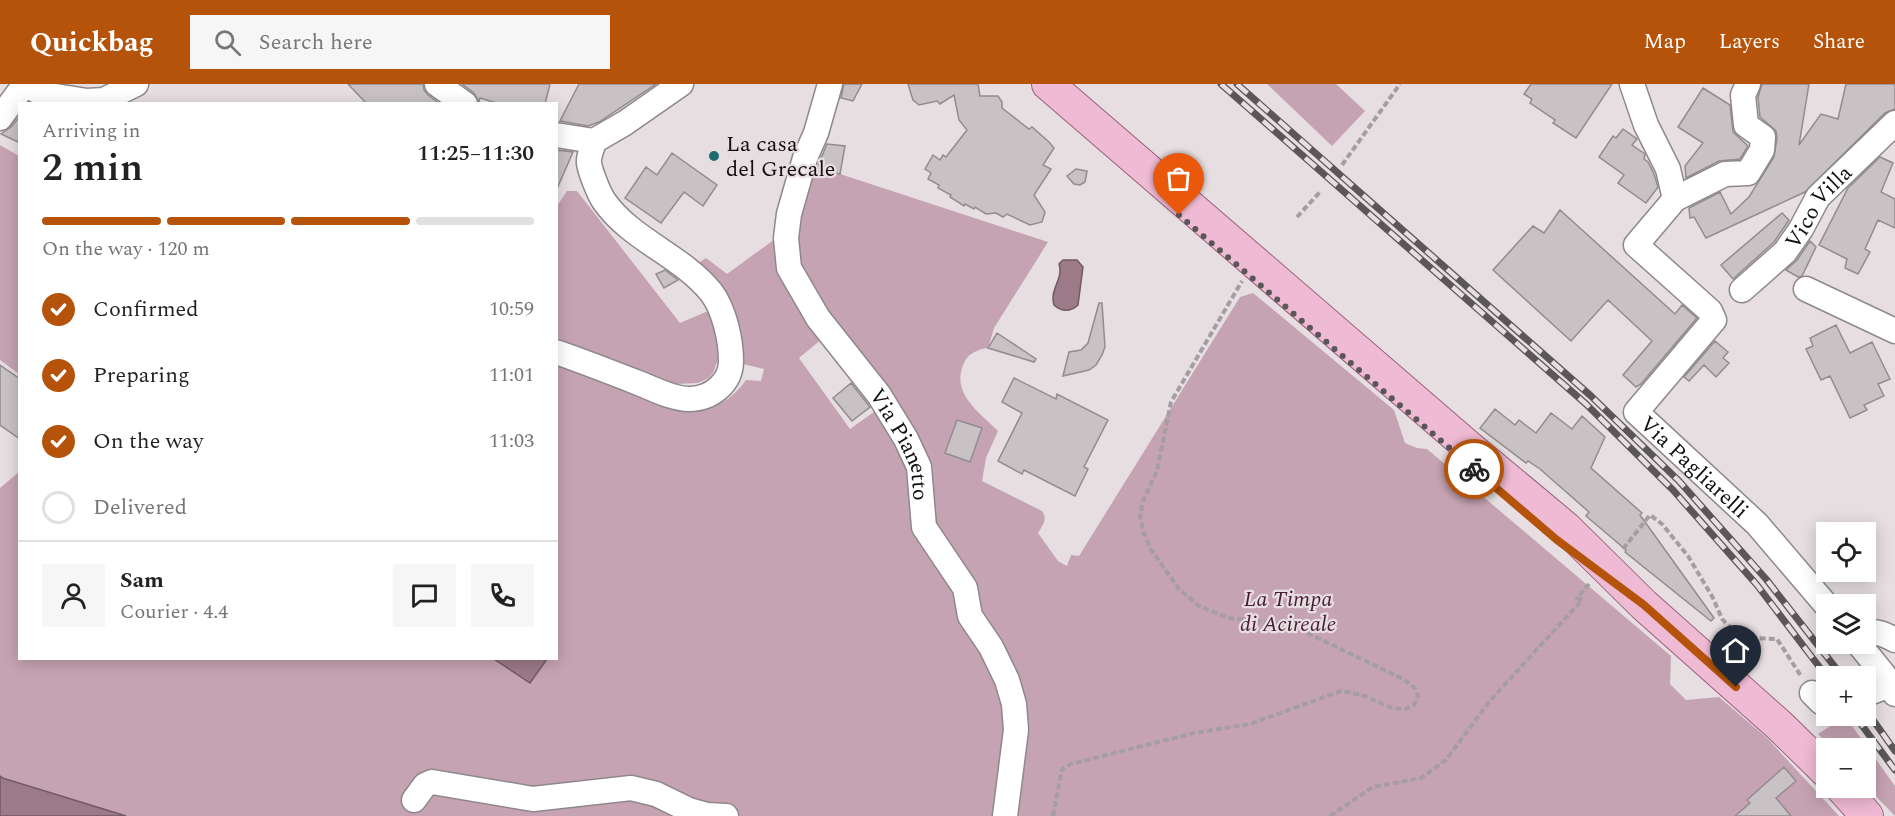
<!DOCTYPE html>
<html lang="en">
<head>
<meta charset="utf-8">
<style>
	:root { --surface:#fff; --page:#f6f6f6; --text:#222; --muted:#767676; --line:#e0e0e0; --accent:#b45309 }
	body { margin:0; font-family:Spectral,serif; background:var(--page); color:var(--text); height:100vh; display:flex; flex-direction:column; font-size:22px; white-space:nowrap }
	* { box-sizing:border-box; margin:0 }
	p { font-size:20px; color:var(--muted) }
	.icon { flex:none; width:33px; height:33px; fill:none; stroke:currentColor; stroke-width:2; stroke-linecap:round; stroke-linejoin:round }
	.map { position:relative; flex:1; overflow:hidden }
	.side { position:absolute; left:18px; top:18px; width:540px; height:558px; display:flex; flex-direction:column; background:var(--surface); border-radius:0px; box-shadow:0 3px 15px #0003 }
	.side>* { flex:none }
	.controls { position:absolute; left:1816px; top:438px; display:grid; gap:12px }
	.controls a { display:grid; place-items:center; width:60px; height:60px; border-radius:0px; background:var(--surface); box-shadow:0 3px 15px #0003; font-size:30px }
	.pin { position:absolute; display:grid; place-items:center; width:51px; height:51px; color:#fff; margin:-62px -26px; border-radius:50% 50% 50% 0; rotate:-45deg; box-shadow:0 0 6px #0007 }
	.pin .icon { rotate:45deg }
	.courier { position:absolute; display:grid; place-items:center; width:60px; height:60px; margin:-30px; border:4px solid #b45309; border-radius:50%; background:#fff; color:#222; box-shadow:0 2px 8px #0007 }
	.summary em { font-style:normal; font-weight:600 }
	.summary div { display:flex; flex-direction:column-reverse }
	.summary { display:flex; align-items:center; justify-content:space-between; height:102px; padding:0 24px }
	h1 { font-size:39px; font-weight:600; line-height:45px }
	.bar { display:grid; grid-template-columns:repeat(4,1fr); gap:9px 6px; align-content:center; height:72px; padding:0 24px }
	.bar i { height:8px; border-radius:4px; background:var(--line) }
	.bar .active { background:var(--accent) }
	.bar p { grid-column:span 4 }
	.line { display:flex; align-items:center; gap:15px; padding:0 24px; border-top:2px solid var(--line) }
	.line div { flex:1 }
	.round { display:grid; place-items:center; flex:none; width:63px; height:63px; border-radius:0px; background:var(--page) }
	ol { padding:0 24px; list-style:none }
	li { display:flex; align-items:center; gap:18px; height:66px }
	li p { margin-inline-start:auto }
	li .icon { padding:6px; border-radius:50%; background:var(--accent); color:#fff; stroke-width:4 }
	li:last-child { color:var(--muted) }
	li i { width:33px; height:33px; border:3px solid var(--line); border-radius:50% }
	header { display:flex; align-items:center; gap:36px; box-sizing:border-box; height:84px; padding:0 30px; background:var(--accent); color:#fff }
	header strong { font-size:28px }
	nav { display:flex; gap:33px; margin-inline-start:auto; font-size:21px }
	.search { width:420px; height:54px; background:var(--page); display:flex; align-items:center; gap:15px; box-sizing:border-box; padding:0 21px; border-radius:0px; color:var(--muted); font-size:22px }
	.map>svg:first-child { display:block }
	.green { fill:#c6a3b2 }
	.water { fill:#9c7a88; stroke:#725a64; stroke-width:1.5 }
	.building { fill:#c9c2c5; stroke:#938c8f; stroke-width:1.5 }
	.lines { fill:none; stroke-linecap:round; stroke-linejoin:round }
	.minor-casing { stroke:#8f888b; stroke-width:27 }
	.major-casing { stroke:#9a607b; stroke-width:34 }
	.path { stroke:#a49ea0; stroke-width:4; stroke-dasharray:6 3; stroke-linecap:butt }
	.minor { stroke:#fff; stroke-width:24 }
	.major { stroke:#efbad3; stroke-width:32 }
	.rail-casing { stroke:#5b5758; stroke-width:7 }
	.rail { stroke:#e6dee1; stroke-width:4.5; stroke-dasharray:14; stroke-linecap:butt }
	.done { stroke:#5b5758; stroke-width:6; stroke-dasharray:0 10.8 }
	.route { stroke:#b45309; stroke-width:8 }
	.poi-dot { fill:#1f6b70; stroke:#e6dee1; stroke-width:2 }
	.labels { text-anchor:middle; stroke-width:4.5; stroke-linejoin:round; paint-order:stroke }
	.poi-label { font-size:22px; fill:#100e0f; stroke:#e6dee1; text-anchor:start }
	.street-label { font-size:22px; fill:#100e0f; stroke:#e6dee1 }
	.park-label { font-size:22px; font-style:italic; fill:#4a1c33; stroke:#e6dee1 }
</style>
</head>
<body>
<header>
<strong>Quickbag</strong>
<div class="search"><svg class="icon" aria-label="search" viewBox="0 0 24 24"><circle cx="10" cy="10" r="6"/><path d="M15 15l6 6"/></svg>Search here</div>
<nav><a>Map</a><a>Layers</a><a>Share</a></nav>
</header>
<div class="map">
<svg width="1895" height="732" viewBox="0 0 1895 732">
	<rect width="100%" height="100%" fill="#e6dee1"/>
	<path class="green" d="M1267,0h69l29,27 -33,35z
		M0,61l19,11v218l-19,-14z
		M806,82l34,8 208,68 -54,86 -6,20c-9,1 -19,5 -23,13 -16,31 13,50 33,70l-12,27 -4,23 60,30c6,8 1,14 -4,22l20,28 9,5 4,-11 8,1 161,-259 13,-4 141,117 11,33 12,5 10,1 244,207 -1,28 16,16 33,-3 48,41 72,78h-1713l-126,-40v-288l19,-16 1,186h536l1,-294 111,43c33,7 57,2 78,-27l15,1 3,-12 -21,-5c-5,-28 -9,-57 -27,-80 -5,-7 -13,-13 -19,-20l9,-6 21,16 52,-38c0,45 18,67 44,102l-24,20 51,71 31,-22 15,24 18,41 4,21 1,39 39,54 2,7v29l28,29 20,54 3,20 3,-21h5l-5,-26 -40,-72 -4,-22 -39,-58 -8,-61 -12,-26 -22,-39 -66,-84 -30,-51 -3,-27z
		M567,107h10l103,132 28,-12 10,21 3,19 -8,22 -4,5 -11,5 -23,1 -118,-46v-132z
		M1838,632h7l50,70v30l-29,-30v-38h-34l-14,-14 14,-9z"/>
	<path class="water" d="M1063,176h14l6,7 -5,38c-7,7 -17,7 -24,0 -5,-16 10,-26 5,-41z
		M494,575h53l-17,24z
		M0,692l3,2 123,38h-126z"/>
	<path class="building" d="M348,0h75l1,6 4,5 12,9h-73z
		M462,0h88l-5,20h-45l-20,-6 -1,4 -5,-9z
		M579,0h77l-57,38 -11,4 -28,-5z
		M844,0h18l-9,17 -12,-3z
		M908,0h70l2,12h18l4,6v6l27,21 3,-2 17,15 5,6 -11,17 8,4 -17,26 11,17 -3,10 -12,3 -23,-11 -4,3 -7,-4 -10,1 -11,-7 -1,2 -9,-5 -1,2 -14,-9 1,-2 -13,-7 1,-3 -11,-6 3,-6 -6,-4 8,-14 7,5 3,-5 3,2 21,-27 -8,-10 -5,-25 -14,9 -3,-3 -18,4 -6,-5z
		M1531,0h81l-36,54 -23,-15 2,-3 -25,-17 2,-4 -8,-5z
		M1762,0h47l-10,61 22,-31 17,5 8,-35h49v25l-10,4 -80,79 -99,46 -12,-21 -4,1 -1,-10 31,-16 11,22 18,-17 25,-40 3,-19 -1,-7 -16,-14 -2,-20z
		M1703,4l27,17 3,27 15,14 -8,13 -21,2 -33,17 -1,-12 18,-23 -25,-16z
		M20,32v27l-19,-9 10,-7z
		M1623,45l14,10 -5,6 13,9 -1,5 4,3 6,12 4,13 -12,16 -28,-20 6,-8 -25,-18 14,-21 3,2z
		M827,60l18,2 -5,28 -23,-6z
		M556,66l17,2 -17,39z
		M672,69l45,32 -14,21 -19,-14 -23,31 -36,-25 21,-31 11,8z
		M1880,73l13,6 -12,29 14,7v29l-17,-8 -13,29 5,3 -12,22 -13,-6 2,-9 -28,-14 29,-57z
		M1076,85l11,2 -2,11 -5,3 -6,-1 -7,-8z
		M1560,126l115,104 7,-9 15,13 -56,66 -5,3 -13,-12 29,-34 -44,-41 -37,41 -78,-71 40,-44 11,7z
		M1782,129l7,7 -15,22 -41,37 -12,-14z
		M1810,157l6,6 -14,29 -4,1 -12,-7 11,-10z
		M665,186l13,10 -14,8 -8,-14z
		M1099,219h3l3,44 -3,8 -6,10 -7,5 -26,6 6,-24 12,-2 7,-7z
		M1836,241l14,28 22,-11 18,37 -12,5 6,12 -20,9 3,5 -17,8 -20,-42 -9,4 -15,-31 7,-3 -3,-8z
		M997,249l39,26 -2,3 -46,-14z
		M1715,257l13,11 -5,6 6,5 -13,14 -12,-12 -15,16 -5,-4z
		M0,281l20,14v60l-20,-14z
		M1014,294l42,21 1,-5 51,26 -24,47 4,2 -13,27 -51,-26 -2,4 -24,-13 24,-48 -20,-11z
		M851,299l19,24 -18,14 -19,-23z
		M1495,325l20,16 4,-5 17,13 15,-20 21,16 10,-13 23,21 -14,31 51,45 -2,2 74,103 -3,3 -86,-69 1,-2 -40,-34 3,-4 -49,-43 -12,-8 -2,2 -46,-35z
		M957,336l25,8 -12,34 -25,-9z
		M1784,683l12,14 -20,17 15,18h-56l15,-13 -3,-3z"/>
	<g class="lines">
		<defs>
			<g id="minor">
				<path d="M25,0l17,10 45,7 17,-1 32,-16"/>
				<path d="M437,0l28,20"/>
				<path id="s1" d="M830,0l-14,49 -11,25 -16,56 -3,24 3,30 29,50 61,77 27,44 13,28 5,60 41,61 5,28 21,31 16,33 7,24 2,26 -11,86"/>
				<path d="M1632,0l14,41 22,44 7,30"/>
				<path id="s2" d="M1748,0l-5,11 3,30 17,12 -1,13 -14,23 -23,1 -50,25 -39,46 74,66 4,9 -78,92 121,112 70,82"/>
				<path d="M0,34l25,-34"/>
				<path d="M556,51l38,6 31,-18 56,-39"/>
				<path d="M1806,205l89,42"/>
				<path id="s3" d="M1742,206l43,-38 16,-23 17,-32 77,-74"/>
				<path d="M556,268c29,10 57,21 85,32 15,6 32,15 48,15 22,0 42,-16 42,-38 0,-22 -7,-52 -20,-69 -30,-37 -80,-52 -107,-91 -5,-7 -14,-30 -15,-38 -1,-7 4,-16 5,-22"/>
				<path d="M1866,549c10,-3 20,2 29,7"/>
				<path d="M1859,560l25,31 11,19"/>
				<path d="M1812,609l9,9h6"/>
				<path d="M1866,610l24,-9"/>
				<path d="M414,716l11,-15 7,-3 101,17 98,-11 25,6 33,16 18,5 19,1"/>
			</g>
			<path id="major" d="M1048,0l422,364 96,80 78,77 136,121 47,46
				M1842,704l25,28"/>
		</defs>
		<use href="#minor" class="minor-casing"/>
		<use href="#major" class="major-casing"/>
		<path class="path" d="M1342,81l58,-81
			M1297,133l23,-25
			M1623,465l27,-34 12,9 26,32 25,42 9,21 16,16 16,3 23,1 24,37
			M1053,732l9,-47 9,-5 123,-31 56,-9 91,-33 21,4 30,13 13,1 9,-4 4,-9 -3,-8 -12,-9 -104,-50 -25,-6 -46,-5 -29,-12 -20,-17 -29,-41 -7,-17 -3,-15 3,-15 14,-30 14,-69 71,-121
			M1330,732l43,-29 48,-9 25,-18 43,-58 93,-102 -5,-2 12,-14"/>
		<use href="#minor" class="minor"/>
		<use href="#major" class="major"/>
		<defs>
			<path id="rail" d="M1221,0l365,320 87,86 84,95 70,92
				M1237,0l354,312 88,85 87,98 76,97
				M1866,626l29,41
				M1855,632l40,54"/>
		</defs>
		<use href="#rail" class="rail-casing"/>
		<use href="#rail" class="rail"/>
	</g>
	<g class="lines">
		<path class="done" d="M1179,131l295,254"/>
		<path class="route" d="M1474,385l83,71 87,65 92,82"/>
	</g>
	<circle class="poi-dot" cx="714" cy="72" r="6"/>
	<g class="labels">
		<g class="poi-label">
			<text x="726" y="67">La casa<tspan x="726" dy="25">del Grecale</tspan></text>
		</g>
		<g class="street-label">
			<text dy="8" stroke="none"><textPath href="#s3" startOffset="114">Vico Villa</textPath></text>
			<text dy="8" stroke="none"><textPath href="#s1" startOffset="402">Via Pianetto</textPath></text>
			<text dy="8" stroke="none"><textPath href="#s2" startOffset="552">Via Pagliarelli</textPath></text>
		</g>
		<g class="park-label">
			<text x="1288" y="522">La Timpa<tspan x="1288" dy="25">di Acireale</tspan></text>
		</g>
	</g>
</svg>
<div class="controls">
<a><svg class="icon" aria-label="locate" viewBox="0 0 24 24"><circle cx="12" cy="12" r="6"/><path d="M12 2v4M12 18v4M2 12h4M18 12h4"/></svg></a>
<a><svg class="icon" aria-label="layers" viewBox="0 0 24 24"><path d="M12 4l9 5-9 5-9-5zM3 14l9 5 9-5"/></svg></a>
<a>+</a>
<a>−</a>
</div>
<div class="pin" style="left:1179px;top:131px;background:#ea580c"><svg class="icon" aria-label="bag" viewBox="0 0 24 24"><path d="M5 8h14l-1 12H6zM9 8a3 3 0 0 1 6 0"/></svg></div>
<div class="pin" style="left:1736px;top:603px;background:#1f2937"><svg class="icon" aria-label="home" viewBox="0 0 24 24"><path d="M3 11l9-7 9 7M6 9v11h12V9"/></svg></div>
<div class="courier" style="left:1474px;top:385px"><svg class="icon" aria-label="bike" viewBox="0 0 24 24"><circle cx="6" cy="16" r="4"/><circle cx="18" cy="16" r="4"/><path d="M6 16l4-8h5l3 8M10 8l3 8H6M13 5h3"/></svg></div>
<section class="side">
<div class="summary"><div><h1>2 min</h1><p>Arriving in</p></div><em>11:25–11:30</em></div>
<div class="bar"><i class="active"></i><i class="active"></i><i class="active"></i><i></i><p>On the way · 120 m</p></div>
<ol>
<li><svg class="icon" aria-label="check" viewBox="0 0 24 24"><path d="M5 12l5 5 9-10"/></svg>Confirmed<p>10:59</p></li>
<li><svg class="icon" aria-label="check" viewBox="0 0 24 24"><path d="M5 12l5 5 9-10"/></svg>Preparing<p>11:01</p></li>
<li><svg class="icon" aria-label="check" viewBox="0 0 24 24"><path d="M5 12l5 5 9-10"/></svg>On the way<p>11:03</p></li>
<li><i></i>Delivered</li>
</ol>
<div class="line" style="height:108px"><a class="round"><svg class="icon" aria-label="person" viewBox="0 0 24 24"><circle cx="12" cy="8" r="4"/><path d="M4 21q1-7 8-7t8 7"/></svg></a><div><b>Sam</b><p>Courier · 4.4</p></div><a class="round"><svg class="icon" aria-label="chat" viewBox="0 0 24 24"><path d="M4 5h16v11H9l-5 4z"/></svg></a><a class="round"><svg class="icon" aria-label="phone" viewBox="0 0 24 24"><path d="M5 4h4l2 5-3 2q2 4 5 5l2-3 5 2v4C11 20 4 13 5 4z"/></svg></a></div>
</section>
</div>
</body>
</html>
